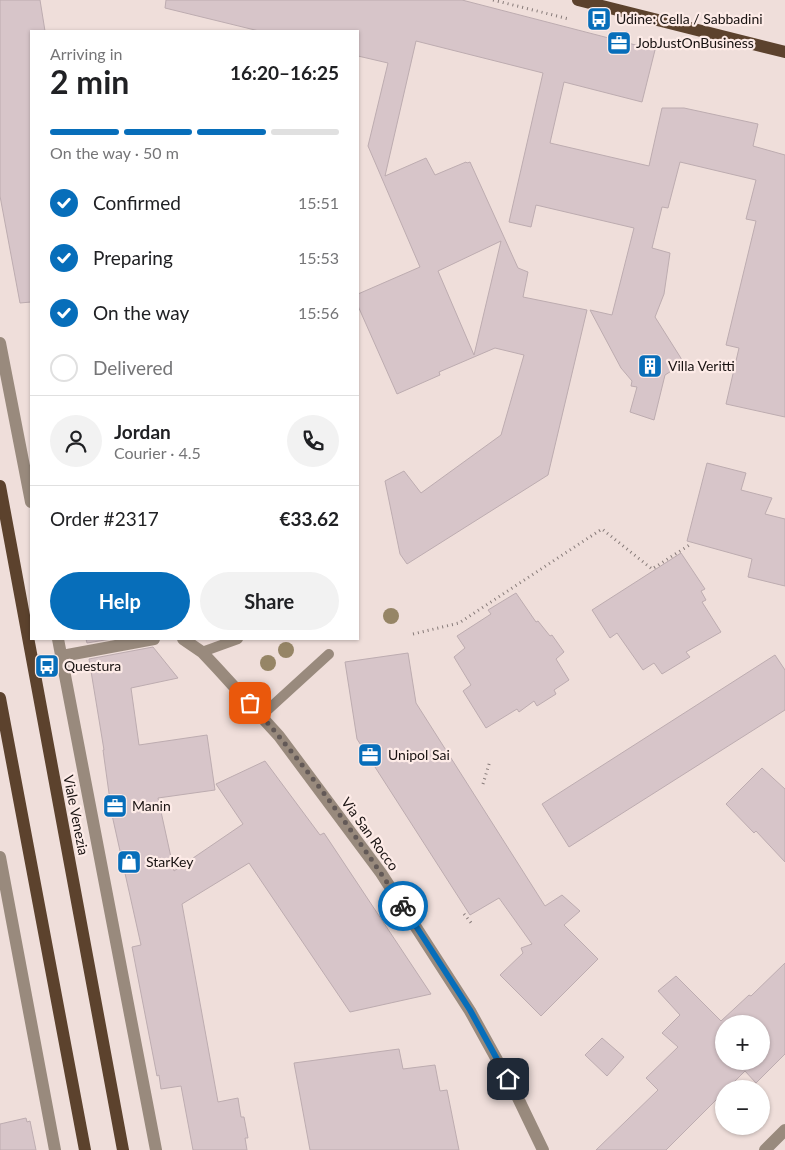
<!DOCTYPE html>
<html lang="en">
<head>
<meta charset="utf-8">
<style>
	:root { --surface:#fff; --page:#f2f2f2; --text:#202124; --muted:#757577; --line:#e0e0e0; --accent:#076eba }
	body { margin:0; font-family:Lato,sans-serif; background:var(--page); color:var(--text); height:100vh; display:flex; flex-direction:column; font-size:19px; white-space:nowrap }
	* { box-sizing:border-box; margin:0 }
	p { font-size:16px; color:var(--muted) }
	.icon { flex:none; width:28px; height:28px; fill:none; stroke:currentColor; stroke-width:2; stroke-linecap:round; stroke-linejoin:round }
	.map { position:relative; flex:1; overflow:hidden }
	.details { position:absolute; left:30px; top:30px; width:329px; height:610px; display:flex; flex-direction:column; background:var(--surface); border-radius:0px; box-shadow:0 1px 4px #0004 }
	.details>* { flex:none }
	.fabs { position:absolute; left:715px; top:1015px; display:grid; gap:10px }
	.fabs a { display:grid; place-items:center; width:55px; height:55px; border-radius:50%; background:var(--surface); box-shadow:0 1px 4px #0004; font-size:25px }
	.pin { position:absolute; display:grid; place-items:center; width:42px; height:42px; color:#fff; margin:-21px; border-radius:10px; box-shadow:0 2px 8px #0006 }
	.courier { position:absolute; display:grid; place-items:center; width:50px; height:50px; margin:-25px; border:4px solid #076eba; border-radius:50%; background:#fff; color:#222; box-shadow:0 1px 6px #0007 }
	.headline em { font-style:normal; font-weight:700 }
	.headline div { display:flex; flex-direction:column-reverse }
	.headline { display:flex; align-items:center; justify-content:space-between; height:85px; padding:0 20px }
	h1 { font-size:32px; font-weight:700; line-height:38px }
	.bar { display:grid; grid-template-columns:repeat(4,1fr); gap:8px 5px; align-content:center; height:60px; padding:0 20px }
	.bar i { height:6px; border-radius:4px; background:var(--line) }
	.bar .current { background:var(--accent) }
	.bar p { grid-column:span 4 }
	.line { display:flex; align-items:center; gap:12px; padding:0 20px; border-top:1px solid var(--line) }
	.line div { flex:1 }
	.round { display:grid; place-items:center; flex:none; width:52px; height:52px; border-radius:26px; background:var(--page) }
	ol { padding:0 20px; list-style:none }
	li { display:flex; align-items:center; gap:15px; height:55px }
	li p { margin-inline-start:auto }
	li .icon { padding:5px; border-radius:50%; background:var(--accent); color:#fff; stroke-width:4 }
	li:last-child { color:var(--muted) }
	li i { width:28px; height:28px; border:2px solid var(--line); border-radius:50% }
	.cta { display:flex; gap:10px; margin-top:auto; padding:10px 20px }
	.cta a { flex:1; height:58px; border-radius:30px; background:var(--accent); color:#fff; font-size:20px; font-weight:700; line-height:58px; text-align:center }
	.cta a+a { background:var(--page); color:var(--text) }
	.map>svg:first-child { display:block }
	.building { fill:#d7c5c9; stroke:#bdacb0; fill-rule:evenodd }
	.lines { fill:none; stroke-linecap:round; stroke-linejoin:round }
	.path { stroke:#867a78; stroke-width:3; stroke-dasharray:1 4; stroke-linecap:butt }
	.service { stroke:#998a7d; stroke-width:10 }
	.minor { stroke:#998a7d; stroke-width:12 }
	.primary { stroke:#5c422d; stroke-width:12 }
	.tree { fill:#968566 }
	.done { stroke:#635957; stroke-width:5; stroke-dasharray:0 9 }
	.route { stroke:#076eba; stroke-width:6 }
	.labels { text-anchor:middle; stroke-width:4.5; stroke-linejoin:round; paint-order:stroke }
	.poi-label { font-size:14px; fill:#181211; stroke:#fdebe7; text-anchor:start }
	.street-label { font-size:14px; fill:#181211; stroke:#fdebe7 }
</style>
</head>
<body>
<div class="map">
<svg width="785" height="1150" viewBox="0 0 785 1150">
	<rect width="100%" height="100%" fill="#efdeda"/>
	<path class="building" d="M0,0h40l5,31h-14v271l-11,1 -20,-107z
		M166,0h296l193,50 -13,52 -78,-20 -14,61 99,23 13,-58h22l74,16 -5,22 32,9v262l-59,-13 13,-56 -13,-3 30,-124 -10,-2 10,-39 -76,-18 -12,46 -6,-1 -10,41 18,5 -6,41 -9,23 29,46 -19,12 -11,45 -24,-8 7,-25 -6,-1 1,-5 -11,-13 -31,-58 22,5 22,-87 -98,-23 -5,22 -22,-5 34,-149 -127,-32 -31,135 41,-18 9,17 31,-13 1,1 3,-1 48,106 10,4 -5,25 64,13 -39,165 -141,89 -7,-10 -15,-73 19,-10 17,22 80,-58 23,-80 -29,-7 -56,24 1,3 -43,19 -39,-88v-12l62,-27 -52,-121 20,-83 -30,-7v-25h-99l-94,-23zM501,241l-27,114 -36,-84z
		M707,463l39,10 -5,17 31,8 -7,16 20,5v67l-37,-9 4,-18 -65,-18z
		M681,553l24,36 -4,2 5,9 -4,2 19,30 -35,20 4,5 -28,17 -8,-11 -11,7 -26,-37 -7,5 -18,-28z
		M516,593l20,29 2,-1 12,15 2,-1 12,17 -8,7 13,21 -15,10 2,4 -19,12 -3,-5 -15,11 -2,-3 -31,19 -23,-37 8,-6 -17,-28 11,-9 -8,-12 34,-22 -3,-4z
		M86,639h25l-24,4z
		M153,647l25,31 -47,10 8,57 68,-10 8,55 -57,8 16,73 69,-47 -27,-40 49,-23 55,74 4,-2 107,161 -81,18 -101,-149 -67,41 36,198 20,-4 3,19h3l4,21h-3l2,12h-54l-12,-64 -20,3 -2,-14 -2,1 -25,-129 9,-2 -29,-130 -9,-65h1l-15,-91z
		M408,653l8,50 129,203 17,-11 18,16 -16,14 34,34 -57,57 -41,-41 23,-22 -2,-5 11,-4 -33,-46 -29,17 -113,-176 -12,-77z
		M775,655l10,15v40l-216,137 -27,-43z
		M762,768l23,21v73l-29,-31 -2,2 -28,-29z
		M785,963v91l-29,29 -11,-12 -18,18h-3v3l-58,58h-70l62,-60 -12,-12 32,-31 -16,-14 18,-18 -22,-24 18,-15 45,45 28,-26 2,1zM724,1024h37v37h-37z
		M602,1038l22,19 -17,19 -22,-21z
		M399,1049l4,20 32,-4 5,26 7,-1 12,60h-149l-16,-87z
		M26,1118l1,4 3,-1 6,29h-36v-26z"/>
	<g class="lines">
		<path class="path" d="M493,0l76,19
			M413,634l46,-11 143,-94 50,40 39,-25
			M483,784l7,-23
			M464,914l8,10"/>
		<path class="service" d="M202,652l36,-13
			M261,716l68,-62"/>
		<path class="minor" d="M0,343l31,159
			M58,639l98,511
			M183,639l19,13 15,16 62,68 102,137 89,138 47,85 26,54
			M62,656l92,-17
			M0,857l55,293
			M765,1150l20,-20"/>
		<path class="primary" d="M578,0l207,52
			M0,486l123,664
			M0,698l85,452"/>
	</g>
	<g class="tree">
		<circle cx="391" cy="616" r="8"/>
		<circle cx="286" cy="650" r="8"/>
		<circle cx="268" cy="663" r="8"/>
	</g>
	<g class="lines">
		<path class="done" d="M250,703c57,63 106,133 153,203"/>
		<path class="route" d="M403,906l67,104 38,69"/>
	</g>
	<defs>
		<symbol id="bus-square" viewBox="-11 -11 22 22"><rect x="-9" y="-9" width="18" height="18" rx="4" fill="#076eba" stroke="#fdebe7"/><path d="M-5-6H5V4H4V6H2V4H-2V6H-4V4H-5ZM-3.5-4V0h7V-4ZM-3.5 1.2v1.5H-2V1.2ZM2 1.2v1.5H3.5V1.2Z" fill="#fff"/></symbol>
		<symbol id="office-square" viewBox="-11 -11 22 22"><rect x="-9" y="-9" width="18" height="18" rx="4" fill="#076eba" stroke="#fdebe7"/><path d="M-6-3h4V-5.5h4V-3h4V5H-6ZM-1-4.5V-3h2v-1.5ZM-6 0V1H6V0Z" fill="#fff"/></symbol>
		<symbol id="building-square" viewBox="-11 -11 22 22"><rect x="-9" y="-9" width="18" height="18" rx="4" fill="#076eba" stroke="#fdebe7"/><path d="M-4-6H4V6H1V3H-1V6H-4ZM-2.5-4.3h1.7v1.8h-1.7ZM.8-4.3h1.7v1.8H.8ZM-2.5-1h1.7V.8h-1.7ZM.8-1h1.7V.8H.8Z" fill="#fff"/></symbol>
		<symbol id="shop-square" viewBox="-11 -11 22 22"><rect x="-9" y="-9" width="18" height="18" rx="4" fill="#076eba" stroke="#fdebe7"/><path d="M-5-2.5h2.3a2.7 3.5 0 0 1 5.4 0H5L5.5 6h-11ZM-1.5-2.5h3a1.5 2.3 0 0 0-3 0Z" fill="#fff"/></symbol>
	</defs>
	<g fill-rule="evenodd">
		<use href="#bus-square" x="585" y="5" width="28" height="28"/>
		<use href="#office-square" x="605" y="29" width="28" height="28"/>
		<use href="#building-square" x="636" y="352" width="28" height="28"/>
		<use href="#bus-square" x="33" y="652" width="28" height="28"/>
		<use href="#office-square" x="356" y="741" width="28" height="28"/>
		<use href="#office-square" x="101" y="792" width="28" height="28"/>
		<use href="#shop-square" x="115" y="848" width="28" height="28"/>
	</g>
	<g class="labels">
		<g class="poi-label">
			<text x="616" y="24">Udine: Cella / Sabbadini</text>
			<text x="636" y="48">JobJustOnBusiness</text>
			<text x="668" y="371">Villa Veritti</text>
			<text x="64" y="671">Questura</text>
			<text x="388" y="760">Unipol Sai</text>
			<text x="132" y="811">Manin</text>
			<text x="146" y="867">StarKey</text>
		</g>
		<g class="street-label">
			<text transform="translate(76 815) rotate(79)" y="5">Viale Venezia</text>
			<text transform="translate(370 834) rotate(54)" y="5">Via San Rocco</text>
		</g>
	</g>
</svg>
<div class="fabs">
<a>+</a>
<a>−</a>
</div>
<div class="pin" style="left:250px;top:703px;background:#ea580c"><svg class="icon" aria-label="bag" viewBox="0 0 24 24"><path d="M5 8h14l-1 12H6zM9 8a3 3 0 0 1 6 0"/></svg></div>
<div class="pin" style="left:508px;top:1079px;background:#1f2937"><svg class="icon" aria-label="home" viewBox="0 0 24 24"><path d="M3 11l9-7 9 7M6 9v11h12V9"/></svg></div>
<div class="courier" style="left:403px;top:906px"><svg class="icon" aria-label="bike" viewBox="0 0 24 24"><circle cx="6" cy="16" r="4"/><circle cx="18" cy="16" r="4"/><path d="M6 16l4-8h5l3 8M10 8l3 8H6M13 5h3"/></svg></div>
<section class="details">
<div class="headline"><div><h1>2 min</h1><p>Arriving in</p></div><em>16:20–16:25</em></div>
<div class="bar"><i class="current"></i><i class="current"></i><i class="current"></i><i></i><p>On the way · 50 m</p></div>
<ol>
<li><svg class="icon" aria-label="check" viewBox="0 0 24 24"><path d="M5 12l5 5 9-10"/></svg>Confirmed<p>15:51</p></li>
<li><svg class="icon" aria-label="check" viewBox="0 0 24 24"><path d="M5 12l5 5 9-10"/></svg>Preparing<p>15:53</p></li>
<li><svg class="icon" aria-label="check" viewBox="0 0 24 24"><path d="M5 12l5 5 9-10"/></svg>On the way<p>15:56</p></li>
<li><i></i>Delivered</li>
</ol>
<div class="line" style="height:90px"><a class="round"><svg class="icon" aria-label="person" viewBox="0 0 24 24"><circle cx="12" cy="8" r="4"/><path d="M4 21q1-7 8-7t8 7"/></svg></a><div><b>Jordan</b><p>Courier · 4.5</p></div><a class="round"><svg class="icon" aria-label="phone" viewBox="0 0 24 24"><path d="M5 4h4l2 5-3 2q2 4 5 5l2-3 5 2v4C11 20 4 13 5 4z"/></svg></a></div>
<div class="line" style="height:65px"><div>Order #2317</div><b>€33.62</b></div>
<div class="cta"><a>Help</a><a>Share</a></div>
</section>
</div>
</body>
</html>
